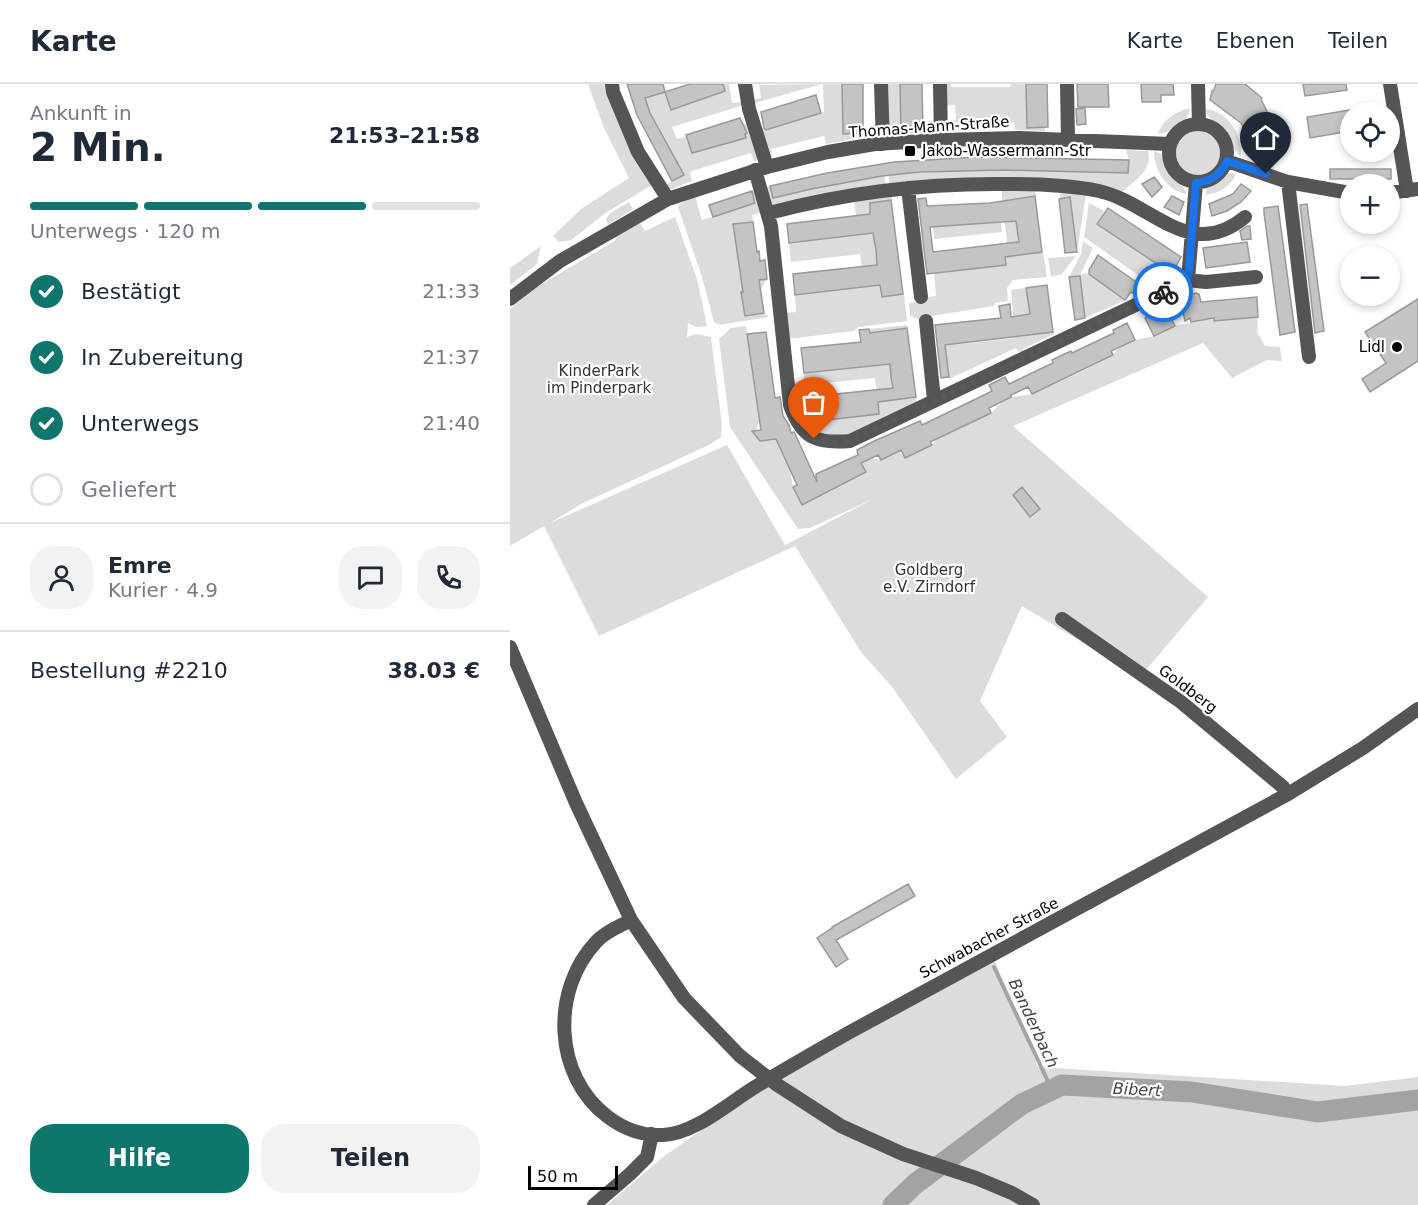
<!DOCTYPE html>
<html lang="de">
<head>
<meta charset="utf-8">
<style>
	:root { --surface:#fff; --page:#f2f2f3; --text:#1f2937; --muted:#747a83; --line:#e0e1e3; --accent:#0f766e }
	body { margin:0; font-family:"DejaVu Sans",sans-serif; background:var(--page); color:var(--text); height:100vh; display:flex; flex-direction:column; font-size:22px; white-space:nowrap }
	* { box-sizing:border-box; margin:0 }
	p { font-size:20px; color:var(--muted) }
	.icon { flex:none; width:33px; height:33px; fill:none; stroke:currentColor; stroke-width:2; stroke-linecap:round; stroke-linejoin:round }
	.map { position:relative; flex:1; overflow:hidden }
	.sheet { display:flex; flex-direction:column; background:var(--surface); width:510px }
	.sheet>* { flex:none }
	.controls { position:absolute; left:830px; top:18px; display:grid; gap:12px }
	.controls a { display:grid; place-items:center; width:60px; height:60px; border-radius:50%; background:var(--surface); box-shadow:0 3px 9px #0003; font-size:30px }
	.scale { position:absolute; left:18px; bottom:15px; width:90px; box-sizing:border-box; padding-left:6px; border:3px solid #000; border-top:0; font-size:16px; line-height:21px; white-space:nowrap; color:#000; -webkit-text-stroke:4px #fff; paint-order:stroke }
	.pin { position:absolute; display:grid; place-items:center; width:51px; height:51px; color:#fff; margin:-62px -26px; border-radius:50% 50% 50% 0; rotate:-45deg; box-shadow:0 0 6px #0007 }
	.pin .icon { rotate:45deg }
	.courier { position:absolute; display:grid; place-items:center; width:60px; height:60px; margin:-30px; border:4px solid #1a73e8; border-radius:50%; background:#fff; color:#222; box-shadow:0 2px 8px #0007 }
	.headline em { font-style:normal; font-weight:700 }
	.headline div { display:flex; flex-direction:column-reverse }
	.headline { display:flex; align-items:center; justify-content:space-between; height:102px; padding:0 30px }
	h1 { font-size:39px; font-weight:700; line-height:45px }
	.bar { display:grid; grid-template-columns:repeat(4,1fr); gap:9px 6px; align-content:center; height:72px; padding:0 30px }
	.bar i { height:8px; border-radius:4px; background:var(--line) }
	.bar .on { background:var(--accent) }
	.bar p { grid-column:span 4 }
	.line { display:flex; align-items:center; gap:15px; padding:0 30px; border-top:2px solid var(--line) }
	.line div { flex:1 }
	.round { display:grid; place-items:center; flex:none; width:63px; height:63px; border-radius:24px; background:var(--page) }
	ol { padding:0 30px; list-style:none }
	li { display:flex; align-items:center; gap:18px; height:66px }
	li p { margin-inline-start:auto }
	li .icon { padding:6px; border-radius:50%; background:var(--accent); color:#fff; stroke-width:4 }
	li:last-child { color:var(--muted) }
	li i { width:33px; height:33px; border:3px solid var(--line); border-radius:50% }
	.button { display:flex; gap:12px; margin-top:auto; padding:12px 30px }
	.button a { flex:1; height:69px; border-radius:24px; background:var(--accent); color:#fff; font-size:24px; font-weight:700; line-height:69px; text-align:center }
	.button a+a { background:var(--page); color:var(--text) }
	header { display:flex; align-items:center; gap:36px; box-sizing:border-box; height:84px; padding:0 30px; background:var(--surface); border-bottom:2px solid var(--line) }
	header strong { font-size:28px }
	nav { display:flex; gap:33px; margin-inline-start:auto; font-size:21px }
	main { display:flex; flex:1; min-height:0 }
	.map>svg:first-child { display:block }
	.green { fill:#dcdcdc }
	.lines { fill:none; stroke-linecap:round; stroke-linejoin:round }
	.stream { stroke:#a3a3a3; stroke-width:4 }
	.river { stroke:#a3a3a3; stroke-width:21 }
	.building { fill:#c4c4c4; stroke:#999; stroke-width:1.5; fill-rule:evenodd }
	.minor { stroke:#555; stroke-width:14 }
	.minor-bridge { stroke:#555; stroke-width:14 }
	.done { stroke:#595959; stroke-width:6; stroke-dasharray:0 10.8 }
	.route { stroke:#1a73e8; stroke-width:8 }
	.poi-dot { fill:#000; stroke:#fff; stroke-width:2 }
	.labels { text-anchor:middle; stroke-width:4.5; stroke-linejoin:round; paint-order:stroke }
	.street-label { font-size:15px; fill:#000; stroke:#fff }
	.poi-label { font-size:15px; fill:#000; stroke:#fff; text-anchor:start }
	.park-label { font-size:15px; fill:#333; stroke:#fff }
	.water-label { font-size:16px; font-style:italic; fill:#444; stroke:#fff }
</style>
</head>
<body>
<header>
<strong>Karte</strong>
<nav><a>Karte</a><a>Ebenen</a><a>Teilen</a></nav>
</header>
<main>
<section class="sheet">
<div class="headline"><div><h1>2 Min.</h1><p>Ankunft in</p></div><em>21:53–21:58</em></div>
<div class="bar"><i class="on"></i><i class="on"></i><i class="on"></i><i></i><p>Unterwegs · 120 m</p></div>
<ol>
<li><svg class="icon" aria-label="check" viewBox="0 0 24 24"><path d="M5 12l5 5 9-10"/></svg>Bestätigt<p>21:33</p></li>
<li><svg class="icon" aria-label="check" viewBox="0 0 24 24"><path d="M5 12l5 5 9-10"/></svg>In Zubereitung<p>21:37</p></li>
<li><svg class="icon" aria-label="check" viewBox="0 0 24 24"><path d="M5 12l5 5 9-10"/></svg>Unterwegs<p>21:40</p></li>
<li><i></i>Geliefert</li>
</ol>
<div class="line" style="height:108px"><a class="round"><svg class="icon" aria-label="person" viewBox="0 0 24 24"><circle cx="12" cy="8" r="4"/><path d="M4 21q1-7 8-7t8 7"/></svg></a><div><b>Emre</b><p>Kurier · 4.9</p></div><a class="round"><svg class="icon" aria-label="chat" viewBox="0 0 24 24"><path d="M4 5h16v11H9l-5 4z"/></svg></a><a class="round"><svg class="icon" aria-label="phone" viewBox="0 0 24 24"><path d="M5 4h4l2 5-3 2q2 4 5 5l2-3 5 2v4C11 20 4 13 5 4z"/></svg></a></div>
<div class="line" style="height:78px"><div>Bestellung #2210</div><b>38.03 €</b></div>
<div class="button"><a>Hilfe</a><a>Teilen</a></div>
</section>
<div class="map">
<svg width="908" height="1121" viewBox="0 0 908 1121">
	<rect width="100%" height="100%" fill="#fff"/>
	<path class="green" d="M78,0h20l44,101 -45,27 -36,28 -12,2 -6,-6 28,-27 48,-31 -25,-50z
		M130,0l14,11 11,-3 6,18 22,-7 -2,-9 12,4 22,-7 -2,-7h6l3,19 11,-1 1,3 -72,22 5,12 10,-3 5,17 54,-15 -4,-13 7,-2 9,36 -4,3 -3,-9 -56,17 -5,2 2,9 -20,8h-5l-2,-4 19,-10 -34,-62z
		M249,0l3,1 60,-1 -67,19 -3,-3 9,-2z
		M313,0h19l1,49h20v4l-37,7 -2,-8 -53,13 1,8 -3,-1 -9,-27 6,-2 1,3 57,-18z
		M377,0h13l1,48h-13z
		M435,0h6v3h59v-3h16l1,43h18v4l-30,-1 -1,-8h-59l-1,8h-8v-9l10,-1 -1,-15h-9z
		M680,24c-2,15 -18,24 -32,26 4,-14 19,-23 32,-26z
		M696,25c24,4 36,25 35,48 -8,-6 -7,-11 -11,-20 -4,-10 -18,-15 -24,-24z
		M666 69a22 22 0 1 1 44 0a22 22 0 1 1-44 0Z
		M616,66l22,1c5,20 -13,29 -26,41l-232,-5 -3,-24 5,-1 2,13c77,-7 156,-6 234,-2l1,-13z
		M644,67l9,4c5,16 17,24 24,39 -20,-3 -33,-24 -33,-43z
		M373,79l3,25 -106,20 -10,-3 -5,-17 5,-2 4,12 50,-12 57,-9 -1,-13z
		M718,89l8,1c-5,12 -18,20 -31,21l3,-10 9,-3z
		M491,103l34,1 1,8 -22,3 7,56 22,-3 4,25 -34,3 -6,8 1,13 -13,2 -1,3 -62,10 -12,4 -10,-4 -1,-13 8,-1v-4l19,-2 -2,-23 72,-8 -2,-21 3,-1z
		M552,105l24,6 -9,57 -7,-54 -11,1z
		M247,106l7,22 -12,3 1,7 -20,3 3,23 12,5 1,28 18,-2 -6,10 -20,3 4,24 19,-3 5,4 -50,8 -5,-3 -12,-45 -24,-70 2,-3 15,-8 7,24 54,-17 -3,-12z
		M382,109v7l-22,3 1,10 10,84 23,-3 3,27 -49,6 -4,4 -67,8 -3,-26 12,-1 -1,-17 69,-8 -4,-33 -69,8 -2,-19 69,-8 -4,-37z
		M119,118l4,7 -25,16 -2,-6 4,-6z
		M579,119l15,8 -7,14 75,49 -17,13 -71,-50z
		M165,133l22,62 10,47 -11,1 -8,-4 -1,14 10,-3 14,3 11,88 -1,12 -12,8 -128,59 -31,19 177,-78 58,100 90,-47 -65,30 -12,1 -68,-102 -11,-88 12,-11 15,-2 14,93c-4,9 -6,14 0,22l17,-1 13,30 3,17 9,18 30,-15 2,-10 31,-8 -3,-9c7,-4 11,-5 19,-3l18,-9 6,7 27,-13 6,-7 53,-25 11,-11 9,-5 21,-3 49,-22 32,-17 7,-9 15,-6 19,-4 21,-10 29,-6 54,-3 -1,15 8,14 15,1 2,14 -15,-1 -35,18 -29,-35 -190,83 195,171 -68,80 -118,-71 -42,95 27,36 -51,42 -63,-91 -32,-36 -66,-106 -196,90 -55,-110 -34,20v-237l27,-22 79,-47 -2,-4 26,-13 5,8z
		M472,139h19l1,9 -68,7 -1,-13z
		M573,157l10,7 -13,27 7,-2 39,27 -41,18 -5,-42 -11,1 12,-23z
		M31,162l-4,18 -27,21v-17z
		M566,172l-15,19 -10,1 -3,-18z
		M516,204l6,46 22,-3v3l-31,15 1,4 -6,-2 -2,-3 -67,31 -4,-33 70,-8 -4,-48z
		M397,241l1,3 -22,3 8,69 22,-2 1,7 -68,32 -36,-3 -13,-14 -7,-25 14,-2 4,28 68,-7 -4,-36 -83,8v-4l12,-1v-8l69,-8 -4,-36z
		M485,877l43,106 307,19 73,-9v128h-811l56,-48 136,-95z"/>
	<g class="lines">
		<path class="stream" d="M484,883l58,123"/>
		<path class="river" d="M383,1121l22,-21 107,-80 40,-19 130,7 126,20 100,-12"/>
	</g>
	<path class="building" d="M117,0h36l2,8 25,-8h33l2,7 -54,19 -6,-18 -20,6 5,15 34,62 -12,6 -35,-66z
		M332,0h21v49l-20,1z
		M390,0h22l1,48h-22z
		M516,0h21l1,43 -21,1z
		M567,0h31l1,23h-31z
		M631,0h32l1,11h-13v7h-19z
		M706,0h29l17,14 -1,1 10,21 -3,1 7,22v11l-13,-1v-3h-11l-3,-14 -7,-13 -31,-23 2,-9 2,-1z
		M793,0h43l1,6 -42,6z
		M306,11l5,18 -55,17 -2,-2 -3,-16z
		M575,24l1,16 -9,1 -1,-16z
		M840,26v21l-40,7 -3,-21z
		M230,34l7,15 -2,1 1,4 -54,15 -6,-18z
		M467,73l152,3 -1,13 -126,-3 -82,2 -38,4 -71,13 -38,9 -3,-12 57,-13 67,-11z
		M820,85h61v10h-61z
		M644,93l8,10 -10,10 -10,-13z
		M731,100l10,7 -10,11 -14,9 -15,5 -3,-12 24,-10z
		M242,107l3,12 -42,14 -4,-12z
		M525,112l7,56 -37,5 1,8 -79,9 -9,-75 8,-1 1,8 63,-3zM506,137l3,21 -86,10 -3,-25z
		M662,112l12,6 -5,13 -15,-8z
		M560,113l7,55 -12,1 -6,-54z
		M381,116l12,94 -21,3 -2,-12 -85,10 -2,-21 84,-9 -1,-15 -3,-17 -84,10 -2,-19 83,-10v-11z
		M797,120l17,127 -9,2 -15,-128z
		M768,122l17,126 -15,3 -16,-122v-5z
		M598,124l73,49 -9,17 -75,-50z
		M243,138l4,30 2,-1 1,10 5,-1 2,19 -8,1 5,33 -19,3 -4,-24h2l-10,-68z
		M737,142h3l1,13 -9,1 -2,-9z
		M737,158l3,20 -44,6 -3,-20z
		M588,171l45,32 -5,7 -2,1 -5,-3 -6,8 -36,-26v-4z
		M570,192l5,42 -10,2 -6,-43z
		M537,201l6,47 -108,13 4,32 -8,1 -6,-53 66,-7 -2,-12 11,-2 1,13 19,-3 -4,-26z
		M686,209l3,1 2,8 56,-5 1,20 -44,4v-3l-23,4 -1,-4 -5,3 -5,-23z
		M908,215v62l-48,31 -8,-13 24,-16 -21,-31z
		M656,224l9,18 -21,10 -9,-18z
		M617,239l8,17 -24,11 2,4 -81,39 -4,-7 -17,8v2l-22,11 2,5 -61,29 2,3 -27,13 -4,-8 -20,10 -3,-5 -17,8 5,9 -64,33 -9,-18 4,-2 -21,-46 -16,2 -8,-10 9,-1 -14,-96 19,-2 9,66 5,-1 3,19 6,9 2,8 3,-1 1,2 22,48 -1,-8 42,-19 -1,-5 15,-8 48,-21 2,4 56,-27 14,-7 -3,-6 16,-8 4,7 25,-12 19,-9 -1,-3 19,-9 1,2 42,-20 -1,-3z
		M397,244l9,69 -38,5 1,12 -69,8 -2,-25 85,-9 -2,-11 -1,-13 -86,9 -3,-25 60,-6 -2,-12 10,-1 1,4z
		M512,403l18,22 -10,8 -17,-22z
		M398,800l7,12 -79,44 12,19 -12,8 -19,-29 15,-10v-1z"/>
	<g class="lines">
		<path class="minor" d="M102,0l1,8 25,60 30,47
			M235,0l4,25 18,58
			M371,0l2,60
			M430,0l1,56
			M557,0l1,56
			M688,0l1,40
			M880,0l17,107
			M659 69a29 29 0 1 1 58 0a29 29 0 1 1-58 0Z
			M717,77l61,21 62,11
			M245,86l16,56 19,179c12,33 26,39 60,36l338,-161 8,-97
			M778,98l21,175
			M398,104l13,109
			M879,109l29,-4
			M259,129c78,-21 158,-30 239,-29 31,0 62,1 91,7 53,12 91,72 146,26
			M678,196l18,2 50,-5
			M0,215l50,-38 108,-62 99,-32 61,-15 47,-8 66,-4 79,-2 150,6
			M416,237l8,79
			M552,535l119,83 102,85 5,7
			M0,563l66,156 55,117 53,78 56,58
			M121,836c-12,7 -25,11 -35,22 -45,48 -43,134 12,175 16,12 34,19 55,18 31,-1 66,-32 92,-48 32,-19 63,-37 95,-55l438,-238 75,-46 55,-39
			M84,1121l36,-31 17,-17 5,-23"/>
		<path class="minor-bridge" d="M230,972l36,28 65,42 62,28 73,24 36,15 21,12"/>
	</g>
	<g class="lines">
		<path class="done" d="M304,355l14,4 22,-2 313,-149"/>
		<path class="route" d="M653,208l25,-12 8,-97c16,-2 24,-8 31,-22l39,13"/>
	</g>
	<g class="poi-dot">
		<rect x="394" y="61" width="12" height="12" rx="3"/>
		<circle cx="887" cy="263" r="6"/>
	</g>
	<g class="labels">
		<g class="street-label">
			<text transform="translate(419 43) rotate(-4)" y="5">Thomas-Mann-Straße</text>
			<text transform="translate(678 605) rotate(37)" y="5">Goldberg</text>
			<text transform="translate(479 854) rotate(-28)" y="5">Schwabacher Straße</text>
		</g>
		<g class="poi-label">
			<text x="412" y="72">Jakob-Wassermann-Str</text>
			<text x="875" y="268" text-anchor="end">Lidl</text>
		</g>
		<g class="park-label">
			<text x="89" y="292">KinderPark<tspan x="89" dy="17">im Pinderpark</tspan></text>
			<text x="419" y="491">Goldberg<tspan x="419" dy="17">e.V. Zirndorf</tspan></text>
		</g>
		<g class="water-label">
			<text transform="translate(524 939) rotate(65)" y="6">Banderbach</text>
			<text transform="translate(627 1005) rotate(3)" y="6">Bibert</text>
		</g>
	</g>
</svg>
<div class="controls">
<a><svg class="icon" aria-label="locate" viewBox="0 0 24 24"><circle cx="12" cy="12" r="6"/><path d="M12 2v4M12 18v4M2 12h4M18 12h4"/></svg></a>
<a>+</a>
<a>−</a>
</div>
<div class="scale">50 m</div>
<div class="pin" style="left:304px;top:355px;background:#ea580c"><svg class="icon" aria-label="bag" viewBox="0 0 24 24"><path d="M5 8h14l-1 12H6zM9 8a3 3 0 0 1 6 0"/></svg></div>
<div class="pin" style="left:756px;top:90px;background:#1f2937"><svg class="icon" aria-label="home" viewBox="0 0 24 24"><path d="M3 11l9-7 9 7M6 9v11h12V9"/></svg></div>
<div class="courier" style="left:653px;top:208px"><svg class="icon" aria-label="bike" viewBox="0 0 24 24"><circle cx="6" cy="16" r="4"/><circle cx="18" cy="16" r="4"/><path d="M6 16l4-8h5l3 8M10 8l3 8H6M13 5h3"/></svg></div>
</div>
</main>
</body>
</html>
